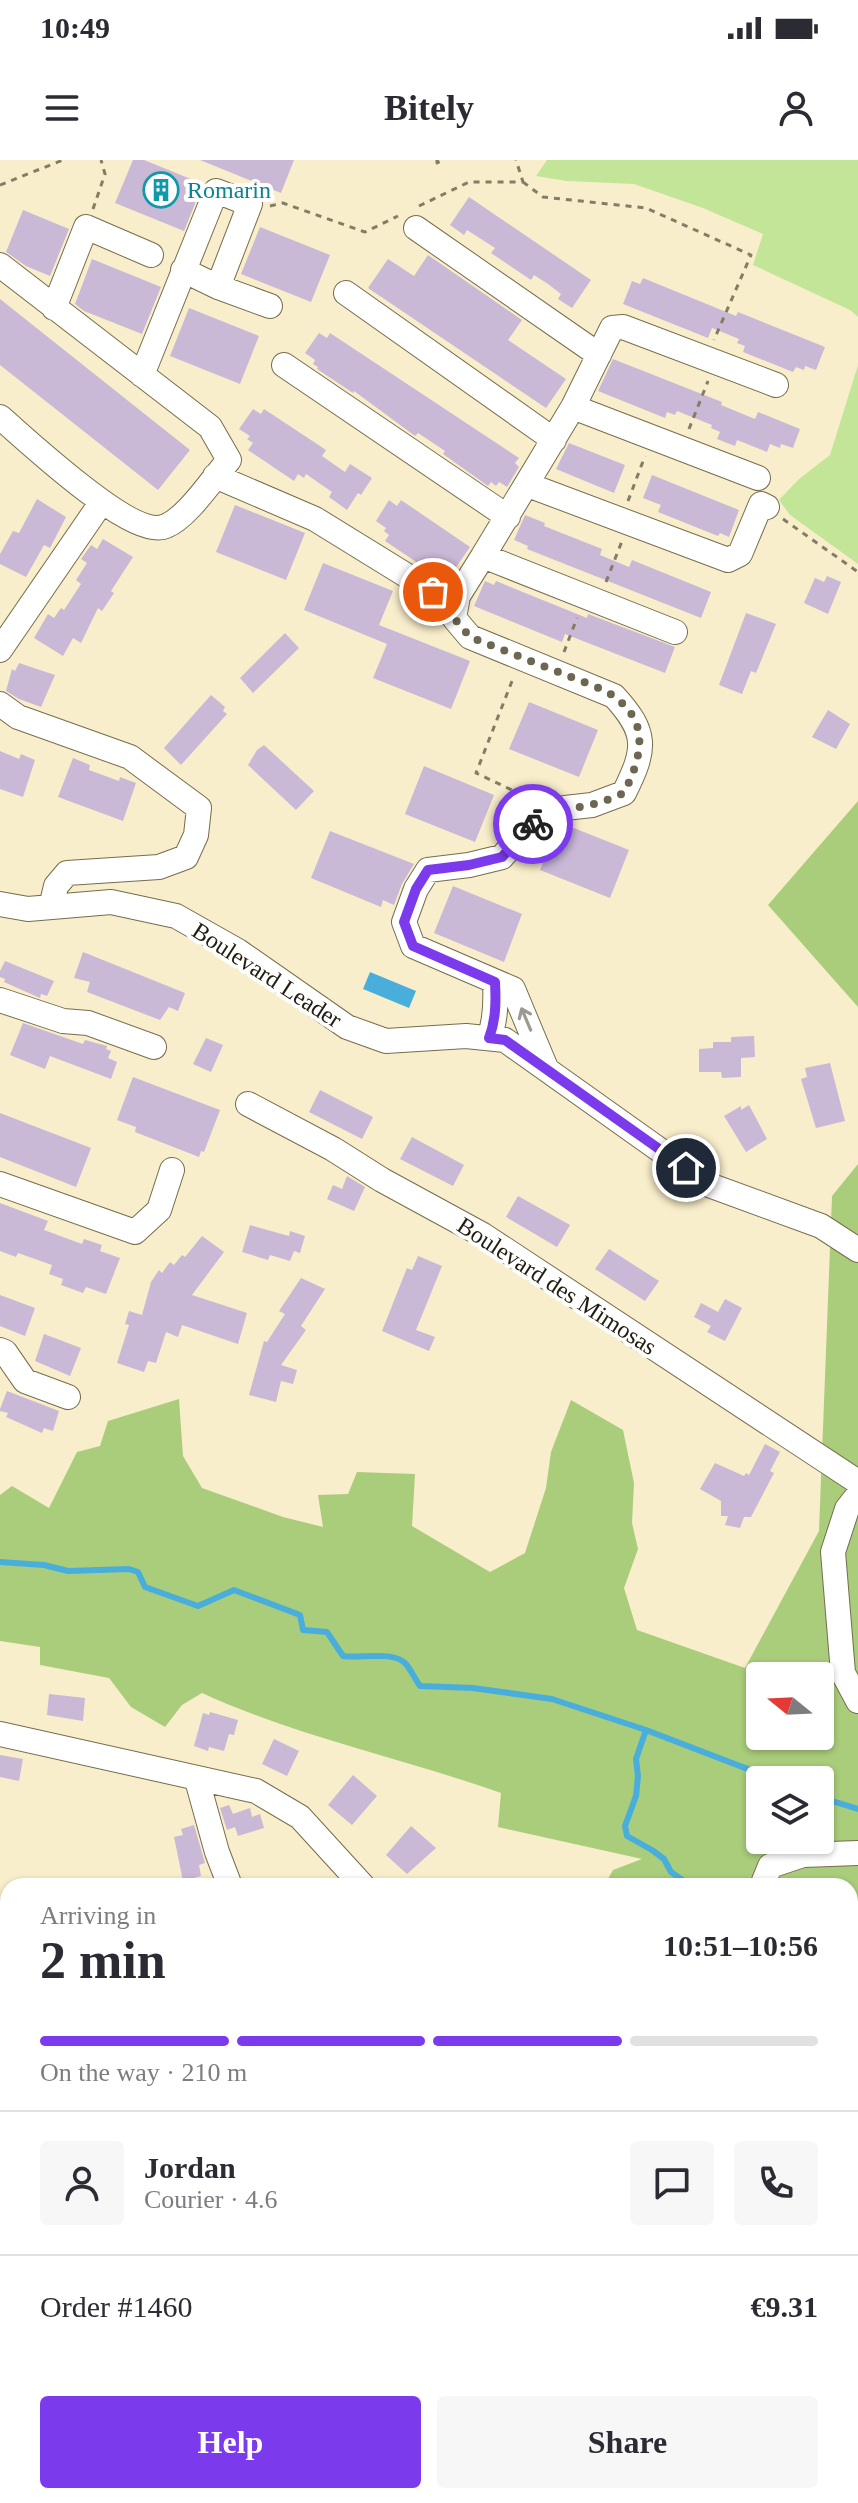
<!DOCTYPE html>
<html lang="en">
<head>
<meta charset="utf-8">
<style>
	:root { --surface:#fff; --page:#f7f7f7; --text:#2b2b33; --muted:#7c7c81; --line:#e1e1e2; --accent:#7c3aed }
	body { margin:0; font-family:"Times New Roman",serif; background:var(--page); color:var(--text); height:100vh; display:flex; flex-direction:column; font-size:30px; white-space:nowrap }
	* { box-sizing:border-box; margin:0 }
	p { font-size:26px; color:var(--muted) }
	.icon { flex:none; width:44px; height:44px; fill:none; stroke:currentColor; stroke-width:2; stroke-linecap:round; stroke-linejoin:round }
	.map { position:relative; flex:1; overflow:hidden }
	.side { position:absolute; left:0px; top:1718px; width:858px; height:626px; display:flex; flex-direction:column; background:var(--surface); border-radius:24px 24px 0 0; box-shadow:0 2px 6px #0004 }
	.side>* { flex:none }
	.needle { width:52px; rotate:288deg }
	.fabs { position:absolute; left:746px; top:1502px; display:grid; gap:16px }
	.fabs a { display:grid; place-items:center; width:88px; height:88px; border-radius:8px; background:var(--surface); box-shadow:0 2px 6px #0004; font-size:40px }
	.pin { position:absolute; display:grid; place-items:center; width:68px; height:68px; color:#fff; margin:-34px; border:4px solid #fff; border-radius:50%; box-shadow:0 2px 8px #0007 }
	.courier { position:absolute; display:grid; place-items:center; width:80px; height:80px; margin:-40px; border:6px solid #7c3aed; border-radius:50%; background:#fff; color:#222; box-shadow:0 2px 10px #0007 }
	.overview em { font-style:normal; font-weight:700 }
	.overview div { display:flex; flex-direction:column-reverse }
	.overview { display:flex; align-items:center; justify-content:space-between; height:136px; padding:0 40px }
	h1 { font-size:52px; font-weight:700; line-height:60px }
	.bar { display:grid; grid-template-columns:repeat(4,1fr); gap:12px 8px; align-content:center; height:96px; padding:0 40px }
	.bar i { height:10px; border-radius:6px; background:var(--line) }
	.bar .on { background:var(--accent) }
	.bar p { grid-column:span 4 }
	.line { display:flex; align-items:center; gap:20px; padding:0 40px; border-top:2px solid var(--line) }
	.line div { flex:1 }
	.round { display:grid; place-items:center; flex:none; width:84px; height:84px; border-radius:8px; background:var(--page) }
	.button { display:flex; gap:16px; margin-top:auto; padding:16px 40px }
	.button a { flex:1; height:92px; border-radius:8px; background:var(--accent); color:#fff; font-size:32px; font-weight:700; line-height:92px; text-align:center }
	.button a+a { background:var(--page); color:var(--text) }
	.status { display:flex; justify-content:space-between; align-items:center; height:56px; padding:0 40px; background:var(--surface); direction:ltr }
	.status svg { height:22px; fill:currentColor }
	header { display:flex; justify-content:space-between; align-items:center; height:104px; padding:0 40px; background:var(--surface); font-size:36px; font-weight:700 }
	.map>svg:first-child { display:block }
	.green { fill:#c3e598 }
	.forest { fill:#a9cd7b; fill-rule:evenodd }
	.water { fill:#49aedc }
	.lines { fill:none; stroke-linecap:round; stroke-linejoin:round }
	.stream { stroke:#49aedc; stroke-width:6 }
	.building { fill:#cab8d7 }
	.minor-casing { stroke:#766c4d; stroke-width:26 }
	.path { stroke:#847c65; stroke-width:3; stroke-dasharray:6 6; stroke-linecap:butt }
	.minor { stroke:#fff; stroke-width:24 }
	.oneway { stroke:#9b9993 }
	.done { stroke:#6d6651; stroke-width:8; stroke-dasharray:0 14.4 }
	.route { stroke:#7c3aed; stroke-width:10 }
	.labels { text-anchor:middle; stroke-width:8; stroke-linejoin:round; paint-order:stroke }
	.culture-label { font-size:24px; fill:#0d838f; stroke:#fff; text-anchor:start }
	.street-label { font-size:24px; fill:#211d10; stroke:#fff }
</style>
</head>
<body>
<div class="status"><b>10:49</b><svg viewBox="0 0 49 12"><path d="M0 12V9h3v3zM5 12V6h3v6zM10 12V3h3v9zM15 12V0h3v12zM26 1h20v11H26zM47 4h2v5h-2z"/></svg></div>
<header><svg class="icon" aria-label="menu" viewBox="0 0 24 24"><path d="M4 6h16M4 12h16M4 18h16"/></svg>Bitely<svg class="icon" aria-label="person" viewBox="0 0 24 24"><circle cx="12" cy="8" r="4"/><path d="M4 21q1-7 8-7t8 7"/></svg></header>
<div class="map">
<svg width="858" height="2343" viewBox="0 0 858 2343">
	<rect width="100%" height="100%" fill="#f9eecb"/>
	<path class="green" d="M547,0h311v157l-8,-7 -97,-45 10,-31 -60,-26 -69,-24 -67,-3 -31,-5z
		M858,205v199l-68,-49 -11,-15 20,-21 31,-24z"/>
	<path class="forest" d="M858,641v206l-90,-102z
		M858,1004v1339h-858v-508l8,2v499h842v-610h-246l9,-16 29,-11 -144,-32 3,-34c-99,-35 -203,-56 -299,-100l-20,12 -17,22 -34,-20 -22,-29 -69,-13v-18l-40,-6v-146l12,-9 37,22 28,-56 23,-6 8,-25 71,-22 4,57 19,32 81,29 40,10 -5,-32 30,-1 9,-22 58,2 -3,52 78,46 35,-19 21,-65 5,-36 20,-52 52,30 11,53 -2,40 6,26 -14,39 13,42 108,38 74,-137 13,-335zM760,1516h60v60h-60zM760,1620h60v60h-60z"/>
	<path class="water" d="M370,812l46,19 -7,17 -46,-19z"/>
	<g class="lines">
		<path class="stream" d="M0,1402l44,3 24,6 61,-2 9,3 7,15 53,19 36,-16 66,25 3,15 24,2 16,24c18,3 50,-6 63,8 5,6 9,15 14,22l53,2 79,11 94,31 128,49 14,-4 12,5
			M646,1570l-10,29 2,17 -2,20 -11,30 2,10 25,14 12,9 7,13 20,14
			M820,1633l12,8 26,8
			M850,1920l5,7
			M0,2236l8,-5
			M0,2281l8,12
			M82,2336l10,7"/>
	</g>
	<path class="building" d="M133,0h11l59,24 -19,47 -69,-28z
		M200,0h94l-13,33z
		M469,37l122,83 -19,28 -14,-9 3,-5 -13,-10 -14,-9 -3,5 -40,-27 4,-5 -28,-18 -3,5 -14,-10z
		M23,50l46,19 -19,47 -24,-10 -20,-14z
		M260,67l70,28 -19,47 -70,-28z
		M428,95l94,65 -14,20 58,39 -20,29 -178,-120 20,-29 26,17z
		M92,99l69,28 -19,47 -58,-23 -9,-7z
		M643,118l93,38 2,-4 87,35 -9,23 -11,-4 -1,4 -8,-3 -3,5 -50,-20 2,-6 -8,-3 2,-4 -27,-11 -4,10 -85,-34 9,-23 8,3z
		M0,139l190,151 -32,40 -158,-125z
		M189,148l70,28 -19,48 -70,-28z
		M319,173l8,5 3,-5 189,125 -4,5 4,4 -12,20 -8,-5 -3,4 -5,-4 -3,4 -45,-32 2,-3 -27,-18 -3,3 -61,-45 -1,2 -36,-24 1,-2 -5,-3 2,-4 -10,-7z
		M613,199l109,43 -1,3 34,14 3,-7 42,17 -7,19 -12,-4 -1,4 -10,-4 -3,8 -30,-12 -2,6 -18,-7 3,-7 -9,-4 1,-3 -35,-14 -2,4 -8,-3 -2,6 -67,-27z
		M253,249l8,5 3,-5 50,33 12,8 -4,6 23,16 5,-8 22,14 -11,17 -3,-2 -11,17 -18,-13 3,-5 -26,-18 -2,4 -6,-4 -4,7 -46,-31 5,-7 -6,-4 3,-3 -11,-7z
		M569,283l56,22 -11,28 -58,-24z
		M652,315l87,35 -10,27 -9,-4 -2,3 -60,-24 3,-7 -18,-7z
		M37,339l29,18 -16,31 -6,-3 -18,32 -26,-13v-10l13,-23 6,2z
		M389,340l8,6 4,-6 69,47 -24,35 -61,-41 4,-6 -5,-4 2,-3 -10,-7z
		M235,345l70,28 -19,47 -70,-28z
		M525,355l20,8 -1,3 58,23 -2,6 29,12 3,-7 79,32 -10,26 -174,-69 1,-3 -14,-6z
		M103,379l30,18 -22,34 3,2 -12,18 -4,-3 -17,35 -8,-5 -10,18 -29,-18 14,-24 6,4 7,-10 3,2 17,-26 -5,-4 11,-17 -6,-4 10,-14 6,4z
		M323,403l70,28 -14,34 91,36 -19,48 -78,-31 14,-34 -83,-34z
		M827,416l14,6 -13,32 -24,-11 11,-25 9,4z
		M485,421l9,4 2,-4 91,37 1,-4 87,33 -10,26 -100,-39 -3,8 -88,-36z
		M746,453l30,11 -20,49 -5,-2 -9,23 -23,-9z
		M285,473l14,15 -46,45 -13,-15z
		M19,503l36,12 -14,32 -22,-8 -13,-8 6,-22 3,2z
		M211,535l14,12 -2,4 4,3 -46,51 -17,-17z
		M529,542l69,28 -19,47 -70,-28z
		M828,550l22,14 -14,25 -24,-12z
		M264,585l50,46 -18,19 -48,-45 9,-15z
		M0,591l19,8 2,-5 14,6 -12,37 -23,-8z
		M73,598l17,7 -1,5 30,11 1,-4 16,6 -13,38 -65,-24z
		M424,606l70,29 -19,47 -70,-28z
		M564,664l65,26 -19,48 -70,-28 18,-44z
		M330,671l84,33 -12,20 -8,21 -11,-5 -2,7 -70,-29z
		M453,726l69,28 -18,48 -70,-29z
		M83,792l102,41 -7,18 -9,-4 -9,13 -73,-28 3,-10 -16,-4z
		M5,801l49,20 -7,15 -6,-2 -1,4 -36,-16 1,-3 -5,-2v-6z
		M23,863l60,21 2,-4 22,6 -1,3 5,2 -3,7 9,4 -6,17 -61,-23 -5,13 -35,-14z
		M754,876l1,21 -14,1v19l-19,1 -1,-6h-22v-23l14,-1v-6h18v-5z
		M206,878l17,7 -12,27 -18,-8z
		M830,903l15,58 -29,7 -15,-49 6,-2 -2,-9z
		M133,917l87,33 -16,42 -3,-1 -2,6 -64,-25 1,-5 -19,-7z
		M320,930l53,27 -11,22 -53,-27z
		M749,945l18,34 -21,13 -22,-36 17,-10v4z
		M0,953l91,35 -15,39 -76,-30z
		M412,977l52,28 -11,21 -53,-27z
		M347,1016l18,11 -11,24 -27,-12 6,-14 9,4z
		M518,1036l52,29 -13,22 -51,-30z
		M0,1043l48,18 -4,9 38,14 2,-5 18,6 -2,6 20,7 -14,36 -20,-7 -3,6 -22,-8 2,-6 -14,-5 3,-9 -34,-12 -2,4 -16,-6z
		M250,1065l39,11 1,-5 15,5 -5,17 -6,-2 -4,10 -20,-6 -2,5 -26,-8z
		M202,1076l22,16 -32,43 55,18 -9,31 -56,-19 -4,12 -12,-5 -10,31 -8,-2 -4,11 -27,-9 12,-38 -4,-1 4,-13 13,4 9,-33 8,-12 3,3 8,-11 4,3 8,-10 3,2z
		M609,1089l50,32 -14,20 -50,-32z
		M418,1096l24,10 -26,64 19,7 -6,14 -47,-20 25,-63 5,2z
		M301,1118l24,11 -24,37 5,4 -25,35 16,5 -4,14 -12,-3 -5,21 -27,-7 15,-54 3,1 18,-28 -6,-3z
		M0,1135l35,13 -10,28 -25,-10z
		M725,1139l17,9 -17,33 -18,-9 4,-6 -17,-9 7,-14 17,9z
		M44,1174l37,14 -11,28 -35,-15z
		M7,1231l52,20 -6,20 -9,-3 -2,5 -36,-16 2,-4 -8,-2v-2z
		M765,1284l15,8 -10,19 4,2 -23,44h-7l-4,11 -15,-3 3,-9h-7v-15l-21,-12 15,-26 29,13 2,-3 3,2z
		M49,1534l36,4 -2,23 -36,-6z
		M210,1552l28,8 -4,15 -5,-1 -5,17 -15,-4 -1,4 -14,-5 9,-33 6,2z
		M274,1579l25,12 -12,25 -25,-12z
		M0,1595l23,4 -4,22 -19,-4z
		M353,1615l24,21 -25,29 -24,-20z
		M229,1645l4,9 17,-6 2,9 8,-3 4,14 -26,8 -3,-9 -8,3 -7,-22z
		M194,1665l11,38 -6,2 2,11 -18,5 -9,-44 9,-2 -2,-6z
		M411,1666l25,22 -29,26 -21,-19z"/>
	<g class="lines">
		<defs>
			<path id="minor" d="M416,68l183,127
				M0,105l210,162 19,33c-16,18 -41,57 -63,66 -33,15 -139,-86 -166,-109
				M183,110l35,17 52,19
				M346,133l208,147
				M54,148l32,-81 65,28
				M284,205l224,152
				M142,215l74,-184 34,13 -32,83
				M573,247l185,71
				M215,316l100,43 141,87
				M528,325l200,75 12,-6 21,-50 6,3
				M483,396l90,-149 39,-79 11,-1 153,58
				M0,490l101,-147
				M0,544l18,13 112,40 69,51 -3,27 -10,22 -27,10 -92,6 -11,13 -5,21
				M0,744l28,5 83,-7 65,14 62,35 109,76 39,14 80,-5 39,4 204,145 112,41 37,24
				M0,840l63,21 25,2 66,24
				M489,878c7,-18 7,-37 6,-56
				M546,908l-33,-79 -100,-43 -9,-24 12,-33 12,-19 41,-5 33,-8 19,-22 22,-20 22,-7 27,-3 32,-12c22,-44 24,-60 -10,-97l-144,-59 -16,-19 4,-22 25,-40 192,76
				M248,944l85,45 49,31 101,55 375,247
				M0,1024l135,48 24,-22 13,-40
				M0,1190l5,2 20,29 43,16
				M858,1335l-11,14 -14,43 10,121 15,28
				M0,1574l256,57 44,26 63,69
				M197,1620l20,72 13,34
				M762,1726l8,-20 33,-11 55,-2
				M820,2336l1,7"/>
		</defs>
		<use href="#minor" class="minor-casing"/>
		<path class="path" d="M437,0v3l6,-3
			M523,22l20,15 103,11 105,47 -37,85
			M0,25l63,-25
			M270,46l13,-3 82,29 33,-16
			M419,46l50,-24h54l-7,-22
			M93,49l12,-35 -4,-14
			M689,269l19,-48
			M628,341l17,-45
			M783,359l75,53
			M606,422l16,-41
			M564,492l13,-34
			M502,662l12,-31 -38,-18 38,-97"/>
		<use href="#minor" class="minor"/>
	</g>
	<defs><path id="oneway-shaft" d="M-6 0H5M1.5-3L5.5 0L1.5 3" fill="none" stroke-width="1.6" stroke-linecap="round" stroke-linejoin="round" transform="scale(2)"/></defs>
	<use class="oneway" href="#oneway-shaft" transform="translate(526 859) rotate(-113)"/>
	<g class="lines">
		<path class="done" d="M433,432l23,14 -2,12 16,19 134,53c47,27 40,62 20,103 -10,4 -20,9 -30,11 -23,6 -42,4 -61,20"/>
		<path class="route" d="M533,664l-31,33 -33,8 -41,5 -12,19 -12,33 9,24 82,36c1,19 1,38 -6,56l16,2 181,128"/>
	</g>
	<defs>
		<symbol id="building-ring" viewBox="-11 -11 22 22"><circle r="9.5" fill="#fff" stroke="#0f9aa8" stroke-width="1.5"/><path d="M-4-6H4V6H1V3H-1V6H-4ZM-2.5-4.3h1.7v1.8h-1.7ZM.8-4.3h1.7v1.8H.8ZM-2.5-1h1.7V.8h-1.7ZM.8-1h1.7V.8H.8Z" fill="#0f9aa8"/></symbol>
	</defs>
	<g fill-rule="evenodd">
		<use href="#building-ring" x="141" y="10" width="40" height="40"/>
	</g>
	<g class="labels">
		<g class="culture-label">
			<text x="187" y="38">Romarin</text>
		</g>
		<g class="street-label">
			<text transform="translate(267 815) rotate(33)" y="8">Boulevard Leader</text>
			<text transform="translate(557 1126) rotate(33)" y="8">Boulevard des Mimosas</text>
		</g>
	</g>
</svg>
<div class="fabs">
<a><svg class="needle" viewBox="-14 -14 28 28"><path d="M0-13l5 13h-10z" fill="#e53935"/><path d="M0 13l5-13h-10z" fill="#7c7c81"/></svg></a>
<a><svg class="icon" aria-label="layers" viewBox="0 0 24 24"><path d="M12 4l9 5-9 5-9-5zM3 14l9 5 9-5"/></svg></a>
</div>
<div class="pin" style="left:433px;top:432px;background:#ea580c"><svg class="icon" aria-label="bag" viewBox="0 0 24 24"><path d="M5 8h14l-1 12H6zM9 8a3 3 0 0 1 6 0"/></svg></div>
<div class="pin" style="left:686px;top:1008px;background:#1f2937"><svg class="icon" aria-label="home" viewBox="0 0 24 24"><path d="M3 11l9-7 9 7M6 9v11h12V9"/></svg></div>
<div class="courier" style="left:533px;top:664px"><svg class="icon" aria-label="bike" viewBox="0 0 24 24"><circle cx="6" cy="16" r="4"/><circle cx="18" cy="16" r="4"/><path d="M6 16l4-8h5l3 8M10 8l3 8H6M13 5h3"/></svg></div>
<section class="side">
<div class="overview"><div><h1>2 min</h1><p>Arriving in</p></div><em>10:51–10:56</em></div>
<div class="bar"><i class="on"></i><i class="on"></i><i class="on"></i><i></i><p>On the way · 210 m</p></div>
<div class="line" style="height:144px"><a class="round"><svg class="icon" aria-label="person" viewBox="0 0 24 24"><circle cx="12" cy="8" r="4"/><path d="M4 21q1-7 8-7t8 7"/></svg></a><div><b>Jordan</b><p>Courier · 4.6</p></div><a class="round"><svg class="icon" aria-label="chat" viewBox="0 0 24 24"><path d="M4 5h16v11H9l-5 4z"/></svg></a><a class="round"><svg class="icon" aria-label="phone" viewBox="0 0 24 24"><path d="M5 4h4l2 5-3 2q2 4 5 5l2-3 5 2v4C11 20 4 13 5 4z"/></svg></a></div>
<div class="line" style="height:104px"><div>Order #1460</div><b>€9.31</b></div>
<div class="button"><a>Help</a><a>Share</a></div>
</section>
</div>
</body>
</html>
